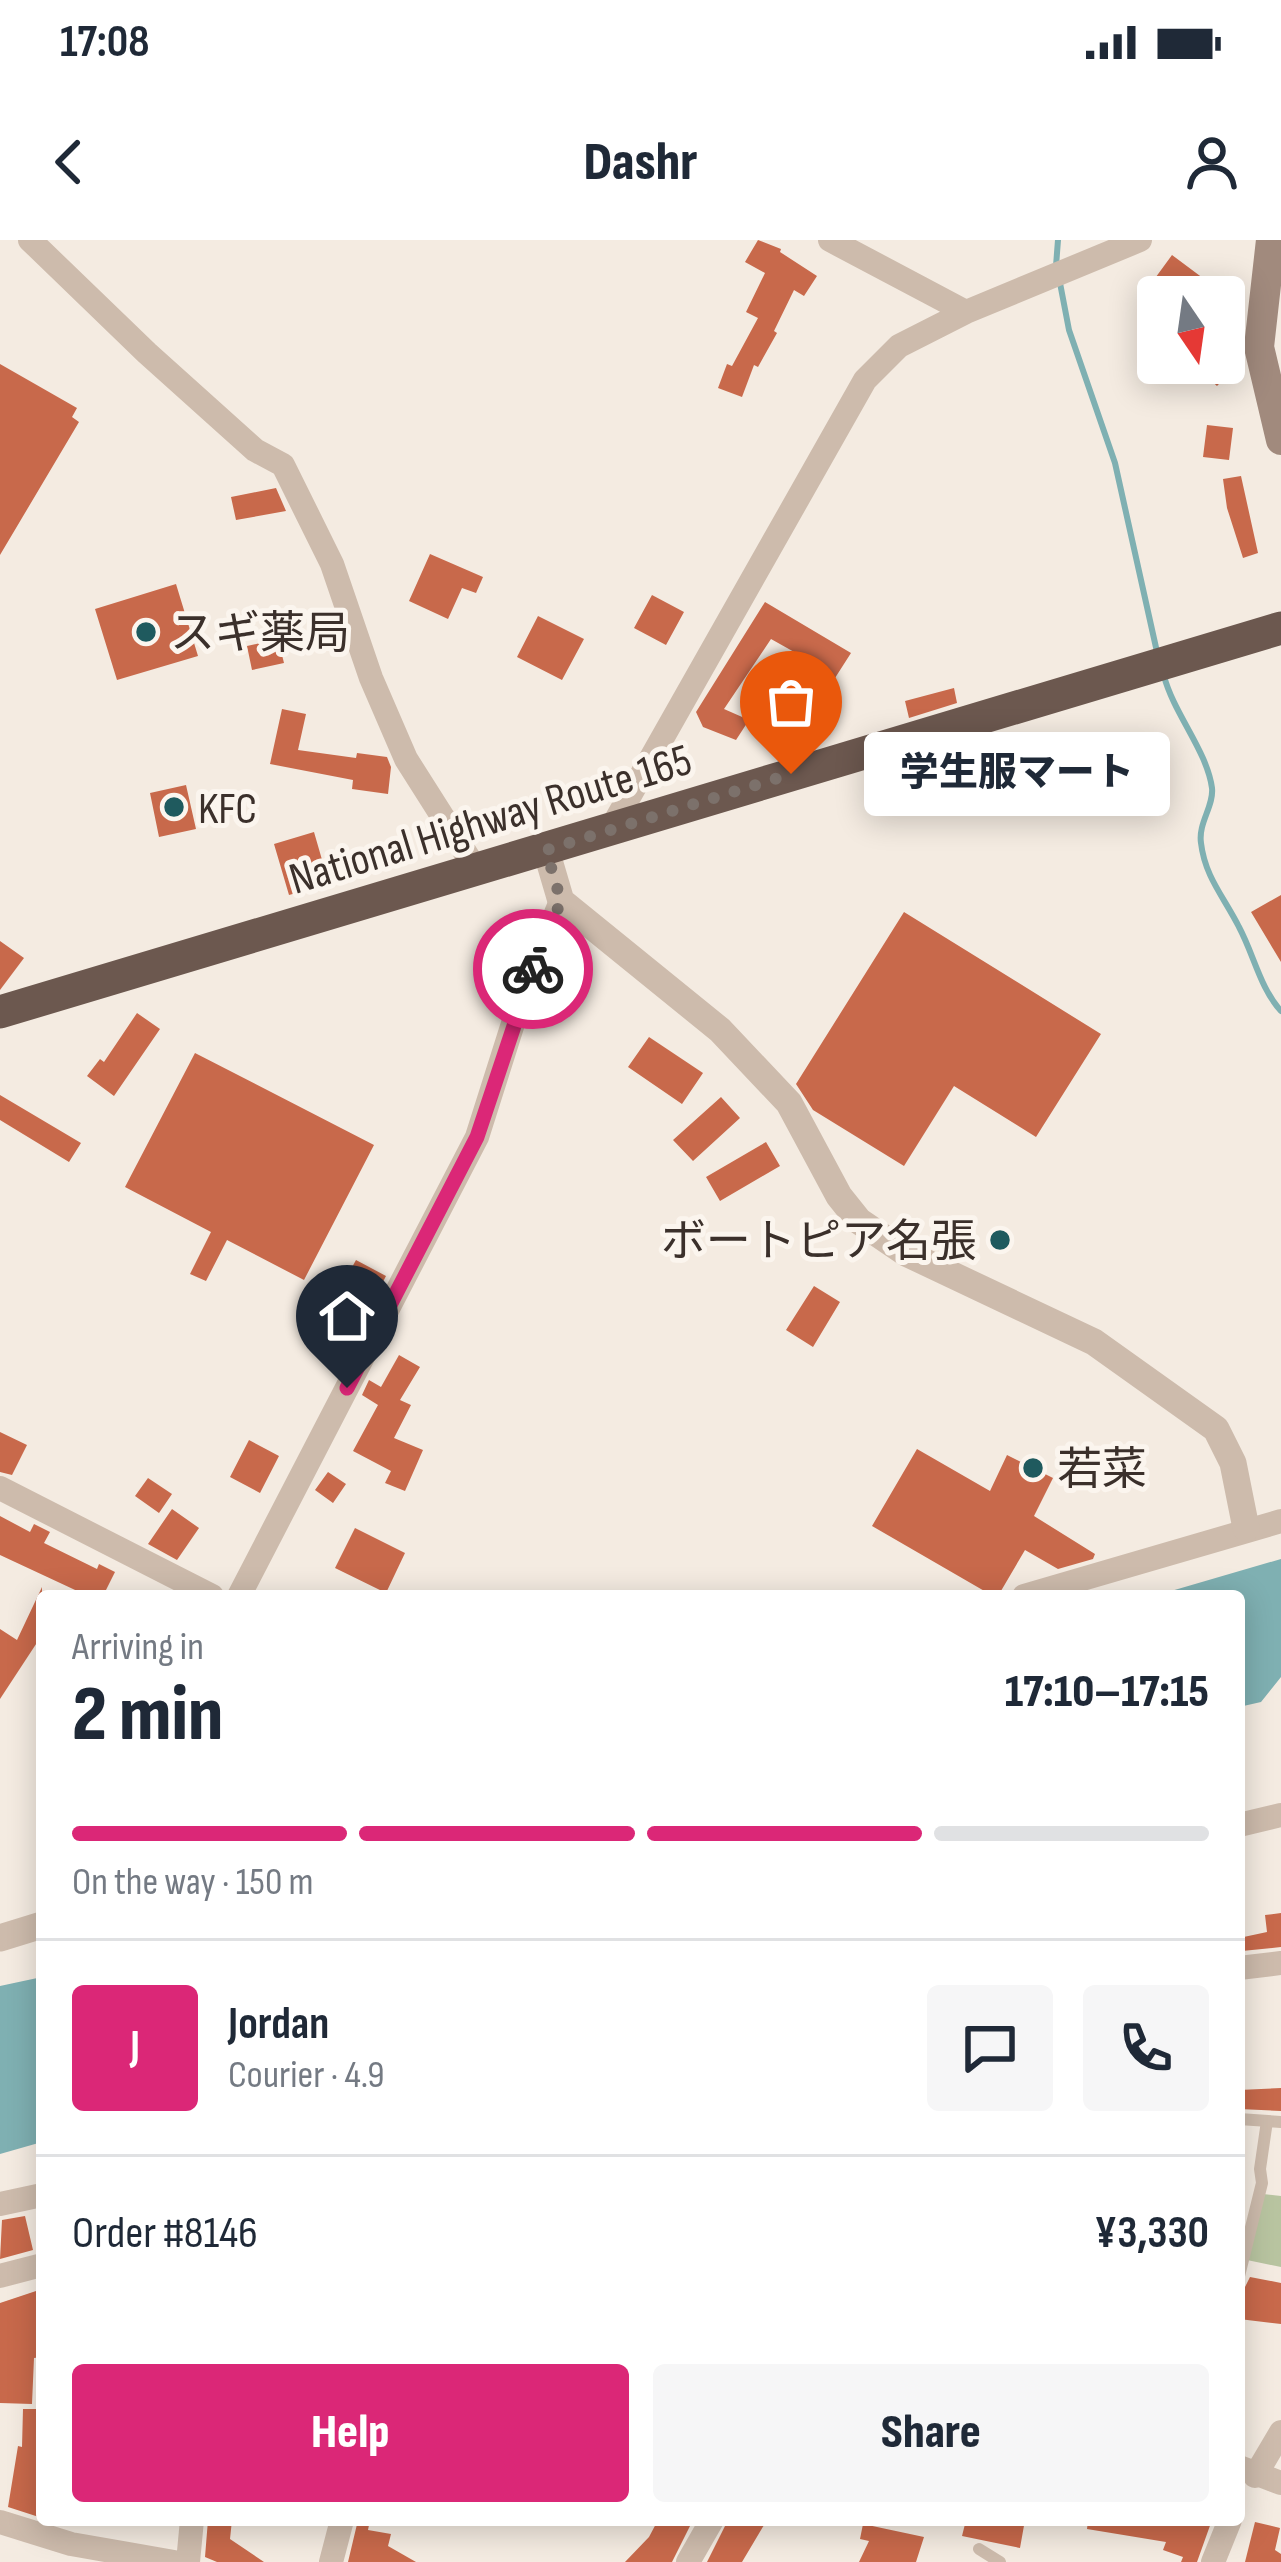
<!DOCTYPE html>
<html lang="en">
<head>
<meta charset="utf-8">
<style>
	:root { --surface:#fff; --page:#f6f6f7; --text:#1f2937; --muted:#747a83; --line:#e0e1e3; --accent:#db2777 }
	body { margin:0; font-family:"Sofia Sans Condensed","Noto Sans JP",sans-serif; background:var(--page); color:var(--text); height:100vh; display:flex; flex-direction:column; font-size:45px; white-space:nowrap }
	* { box-sizing:border-box; margin:0 }
	p { font-size:39px; color:var(--muted) }
	.icon { flex:none; width:66px; height:66px; fill:none; stroke:currentColor; stroke-width:2; stroke-linecap:round; stroke-linejoin:round }
	.map { position:relative; flex:1; overflow:hidden }
	.side { position:absolute; left:36px; top:1350px; width:1209px; height:936px; display:flex; flex-direction:column; background:var(--surface); border-radius:12px; box-shadow:0 6px 30px #0003 }
	.side>* { flex:none }
	.needle { width:78px; rotate:167deg }
	.controls { position:absolute; left:1137px; top:36px; display:grid; gap:24px }
	.controls a { display:grid; place-items:center; width:108px; height:108px; border-radius:12px; background:var(--surface); box-shadow:0 6px 30px #0003; font-size:60px }
	.pin { position:absolute; display:grid; place-items:center; width:102px; height:102px; color:#fff; margin:-123px -51px; border-radius:50% 50% 50% 0; rotate:-45deg; box-shadow:0 0 12px #0007 }
	.pin .icon { rotate:45deg }
	.courier { position:absolute; display:grid; place-items:center; width:120px; height:120px; margin:-60px; border:9px solid #db2777; border-radius:50%; background:#fff; color:#222; box-shadow:0 3px 15px #0007 }
	.bubble { position:absolute; height:84px; border-radius:12px; background:var(--surface); box-shadow:0 6px 30px #0003; font-size:39px; font-weight:800; line-height:84px; text-align:center }
	.head em { font-style:normal; font-weight:800 }
	.head div { display:flex; flex-direction:column-reverse }
	.head { display:flex; align-items:center; justify-content:space-between; height:204px; padding:0 36px }
	h1 { font-size:78px; font-weight:800; line-height:90px }
	.bar { display:grid; grid-template-columns:repeat(4,1fr); gap:18px 12px; align-content:center; height:144px; padding:0 36px }
	.bar i { height:15px; border-radius:9px; background:var(--line) }
	.bar .current { background:var(--accent) }
	.bar p { grid-column:span 4 }
	.line { display:flex; align-items:center; gap:30px; padding:0 36px; border-top:3px solid var(--line) }
	.line div { flex:1 }
	.round { display:grid; place-items:center; flex:none; width:126px; height:126px; border-radius:12px; background:var(--page) }
	.cta { display:flex; gap:24px; margin-top:auto; padding:24px 36px }
	.cta a { flex:1; height:138px; border-radius:12px; background:var(--accent); color:#fff; font-size:48px; font-weight:800; line-height:138px; text-align:center }
	.cta a+a { background:var(--page); color:var(--text) }
	.status { display:flex; justify-content:space-between; align-items:center; height:84px; padding:0 60px; background:var(--surface); direction:ltr }
	.status svg { height:33px; fill:currentColor }
	header { display:flex; justify-content:space-between; align-items:center; height:156px; padding:0 36px; background:var(--surface); font-size:54px; font-weight:800 }
	.map>svg:first-child { display:block }
	.green { fill:#b8c4a0 }
	.water { fill:#7fb0b2 }
	.lines { fill:none; stroke-linecap:round; stroke-linejoin:round }
	.stream { stroke:#7fb0b2; stroke-width:6 }
	.building { fill:#c8694b }
	.service { stroke:#cdbbac; stroke-width:12 }
	.minor { stroke:#cdbbac; stroke-width:24 }
	.tertiary { stroke:#cdbbac; stroke-width:27 }
	.secondary { stroke:#a18a7d; stroke-width:30 }
	.trunk { stroke:#6c584f; stroke-width:33 }
	.done { stroke:#7c716b; stroke-width:12; stroke-dasharray:0 21.6 }
	.route { stroke:#db2777; stroke-width:15 }
	.poi-dot { fill:#1f5a5e; stroke:#fbf5ee; stroke-width:4.5 }
	.labels { text-anchor:middle; stroke-width:10; stroke-linejoin:round; paint-order:stroke }
	.poi-label { font-size:45px; fill:#3b302b; stroke:#fbf5ee; text-anchor:start }
	.street-label { font-size:45px; fill:#3b302b; stroke:#fbf5ee }
</style>
</head>
<body>
<div class="status"><b>17:08</b><svg viewBox="0 0 49 12"><path d="M0 12V9h3v3zM5 12V6h3v6zM10 12V3h3v9zM15 12V0h3v12zM26 1h20v11H26zM47 4h2v5h-2z"/></svg></div>
<header><svg class="icon" aria-label="back" viewBox="0 0 24 24"><path d="M15 5l-7 7 7 7"/></svg>Dashr<svg class="icon" aria-label="person" viewBox="0 0 24 24"><circle cx="12" cy="8" r="4"/><path d="M4 21q1-7 8-7t8 7"/></svg></header>
<div class="map">
<svg width="1281" height="2322" viewBox="0 0 1281 2322">
	<rect width="100%" height="100%" fill="#f4ebe1"/>
	<path class="green" d="M1263,1954l18,2v71l-34,-7z"/>
	<path class="water" d="M1281,1319v118l-20,25 -22,5v-111h-85z
		M42,1737v165l-42,12v-168z"/>
	<g class="lines">
		<path class="stream" d="M1056,26l2,-26
			M1060,43l9,47 46,133 42,189
			M1164,436c10,38 43,75 48,112 2,18 -14,35 -11,55 4,34 23,54 38,84 15,28 21,61 42,84"/>
	</g>
	<path class="building" d="M758,0l23,9 -1,3 37,24 -13,20 -10,-6 -20,41 3,2 -19,34 -4,-2 -12,32 -24,-9 9,-24 5,2 26,-48 -12,-6 19,-39 -20,-11z
		M1172,15l71,53 -19,25v-36h-49l-22,-16z
		M1192,123h47l-22,23z
		M0,124l77,44 -5,9 7,5 -79,133z
		M1207,185l26,3 -4,32 -26,-3z
		M1241,236l17,77 -15,5 -16,-50 -4,-29z
		M276,248l10,23 -50,9 -5,-23z
		M430,314l53,23 -7,16 -14,-5 -14,31 -39,-18z
		M176,344l22,72 -81,24 -22,-71z
		M652,355l32,17 -18,33 -32,-17z
		M765,362l86,51 -57,89 -22,-12 40,-68 -41,-23 -47,70 25,11 -13,20 -33,-13 -7,-15z
		M538,376l46,23 -22,41 -45,-23z
		M278,399l6,24 -32,7 -5,-24z
		M954,448l3,15 -48,15 -4,-17z
		M282,469l24,5 -8,36 58,8 1,-5 30,4 4,10 -3,27 -36,-5 1,-9 -83,-16z
		M186,545l10,44 -37,8 -9,-44z
		M314,592l15,52 -40,11 -15,-51z
		M1281,655v67l-30,-50z
		M904,672l197,122 -65,103 -82,-51 -50,80 -91,-56 -17,-26z
		M0,701l24,17 -24,32z
		M137,773l23,16 -46,67 -27,-20 13,-17 4,3z
		M649,797l54,36 -21,31 -54,-37z
		M195,813l179,92 -70,135 -77,-40 -21,41 -16,-7 21,-42 -86,-45z
		M0,855l81,48 -12,19 -69,-42z
		M721,857l19,21 -47,43 -20,-21z
		M766,902l14,24 -60,35 -14,-24z
		M356,1020l30,16 -26,50 -31,-17z
		M814,1046l26,16 -27,45 -27,-17z
		M399,1115l21,12 -20,33 11,5 -17,33 29,12 -18,41 -20,-8 6,-12 -38,-20 25,-46 -16,-10 7,-15 12,7z
		M0,1192l27,13 -15,30 -12,-3z
		M249,1200l30,16 -19,37 -30,-16z
		M917,1209l73,42 17,-36 46,23 -19,38 61,38 -2,5 -35,10 -33,-19 -27,46h-5l-121,-70z
		M328,1232l18,12 -13,19 -18,-13z
		M148,1238l24,16 -13,19 -24,-17z
		M172,1269l27,19 -22,32 -29,-16z
		M0,1276l30,16 4,-8 16,8 -6,11 53,26 2,-5 16,8 -12,24h-15l-88,-41z
		M355,1288l50,25 -19,40 -51,-25z
		M42,1347v48l-42,64v-70l17,11z
		M1281,1673v34l-39,4 -3,-13 28,-6 -2,-17z
		M1281,1848v23l-42,-2v-19z
		M25,1976l8,34 -33,9 2,-39z
		M1250,2037l31,6v41l-42,-5v-20z
		M42,2049v68l-8,1 -2,46 -32,-1v-100z
		M23,2169h19v109l-34,-11 10,-61 4,1z
		M208,2280h24l-2,19 34,23h-47l-12,-5z
		M358,2280h12l-2,10 23,4 -3,12 28,16h-68z
		M658,2280l34,2 -20,40h-47l24,-25z
		M728,2280h39l-25,42h-35z
		M966,2280h59l-5,28 -58,-12z
		M1088,2280h83l22,6 2,-6h17l-15,42h-16l2,-5 -20,-7 3,-8 -79,-13z
		M1255,2282l25,6 -5,22 6,4v8h-36z
		M863,2284l61,13 -8,25h-57l10,-21 -9,-2z"/>
	<g class="lines">
		<path class="service" d="M1239,1879l42,3
			M1239,2036l23,-93 -2,-14 7,-48
			M979,2309l21,13"/>
		<path class="minor" d="M30,0l117,113 108,97 28,15 49,99 39,114 35,81 71,112
			M830,0l136,72
			M612,587l253,-447 34,-34 67,-34 174,-72
			M0,1248l212,108
			M239,1356l238,-459 46,-145 38,-91
			M1024,1356l257,-75
			M1239,1585l42,-10
			M1239,1728l42,-5
			M0,1964l42,-9
			M0,2036l42,-11
			M1239,2227l42,16
			M1255,2236l26,-44
			M0,2282l71,22 103,18
			M188,2322l4,-42
			M331,2322l11,-42
			M688,2322l24,-42
			M1213,2322l17,-42"/>
		<path class="tertiary" d="M546,610l15,51 159,129 69,73 50,93 20,25 47,32 188,89 122,87 17,34 13,65
			M0,1698l42,-13"/>
		<path class="secondary" d="M1271,0l-12,107 22,93"/>
		<path class="trunk" d="M0,772l1281,-384"/>
	</g>
	<g class="lines">
		<path class="done" d="M533,729l28,-68 -15,-51 245,-76"/>
		<path class="route" d="M347,1148l130,-251 56,-168"/>
	</g>
	<g class="poi-dot">
		<circle cx="146" cy="392" r="12"/>
		<circle cx="174" cy="567" r="12"/>
		<circle cx="1000" cy="1000" r="12"/>
		<circle cx="1033" cy="1228" r="12"/>
	</g>
	<g class="labels">
		<g class="poi-label">
			<text x="170" y="408">スギ薬局</text>
			<text x="198" y="583">KFC</text>
			<text x="976" y="1016" text-anchor="end">ボートピア名張</text>
			<text x="1057" y="1244">若菜</text>
		</g>
		<g class="street-label">
			<text transform="translate(490 578) rotate(-17)" y="16">National Highway Route 165</text>
		</g>
	</g>
</svg>
<div class="controls">
<a><svg class="needle" viewBox="-14 -14 28 28"><path d="M0-13l5 13h-10z" fill="#e53935"/><path d="M0 13l5-13h-10z" fill="#747a83"/></svg></a>
</div>
<div class="pin" style="left:791px;top:534px;background:#ea580c"><svg class="icon" aria-label="bag" viewBox="0 0 24 24"><path d="M5 8h14l-1 12H6zM9 8a3 3 0 0 1 6 0"/></svg></div>
<div class="pin" style="left:347px;top:1148px;background:#1f2937"><svg class="icon" aria-label="home" viewBox="0 0 24 24"><path d="M3 11l9-7 9 7M6 9v11h12V9"/></svg></div>
<div class="courier" style="left:533px;top:729px"><svg class="icon" aria-label="bike" viewBox="0 0 24 24"><circle cx="6" cy="16" r="4"/><circle cx="18" cy="16" r="4"/><path d="M6 16l4-8h5l3 8M10 8l3 8H6M13 5h3"/></svg></div>
<div class="bubble" style="left:864px;top:492px;width:306px">学生服マート</div>
<section class="side">
<div class="head"><div><h1>2 min</h1><p>Arriving in</p></div><em>17:10–17:15</em></div>
<div class="bar"><i class="current"></i><i class="current"></i><i class="current"></i><i></i><p>On the way · 150 m</p></div>
<div class="line" style="height:216px"><b class="round" style="background:var(--accent);color:#fff">J</b><div><b>Jordan</b><p>Courier · 4.9</p></div><a class="round"><svg class="icon" aria-label="chat" viewBox="0 0 24 24"><path d="M4 5h16v11H9l-5 4z"/></svg></a><a class="round"><svg class="icon" aria-label="phone" viewBox="0 0 24 24"><path d="M5 4h4l2 5-3 2q2 4 5 5l2-3 5 2v4C11 20 4 13 5 4z"/></svg></a></div>
<div class="line" style="height:156px"><div>Order #8146</div><b>¥3,330</b></div>
<div class="cta"><a>Help</a><a>Share</a></div>
</section>
</div>
</body>
</html>
